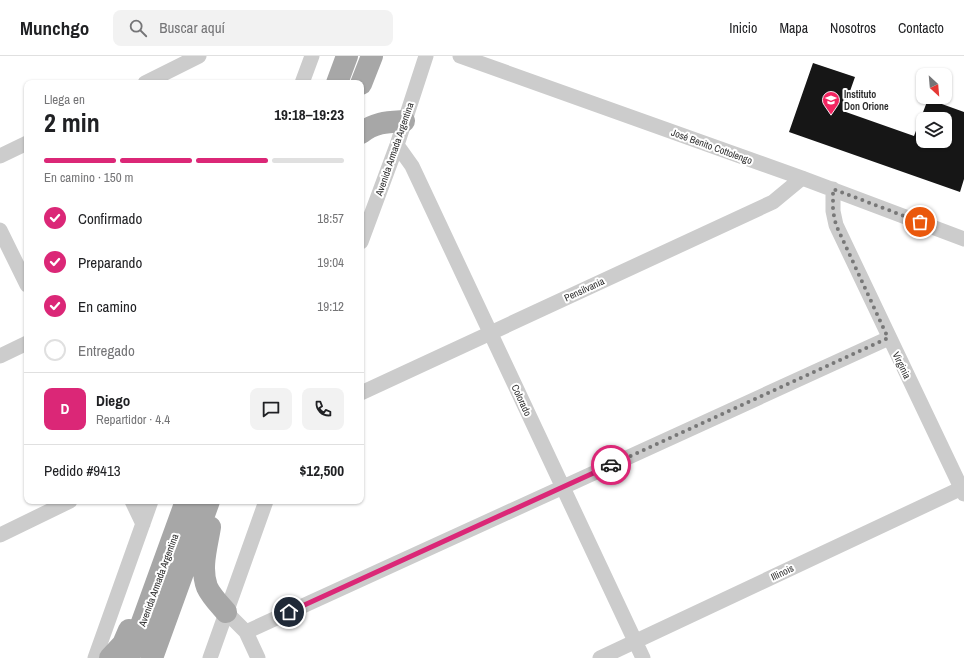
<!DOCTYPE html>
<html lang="es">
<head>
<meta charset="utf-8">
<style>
	:root { --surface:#fff; --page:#f2f2f2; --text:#202124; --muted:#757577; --line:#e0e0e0; --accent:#db2777 }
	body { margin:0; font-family:"Archivo Narrow",sans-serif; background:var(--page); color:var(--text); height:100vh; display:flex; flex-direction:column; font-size:15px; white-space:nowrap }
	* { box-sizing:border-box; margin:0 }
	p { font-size:13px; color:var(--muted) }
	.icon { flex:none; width:22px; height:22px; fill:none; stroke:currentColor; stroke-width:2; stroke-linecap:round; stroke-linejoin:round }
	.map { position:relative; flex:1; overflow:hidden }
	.details { position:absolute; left:24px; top:24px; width:340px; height:424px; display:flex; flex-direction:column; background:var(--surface); border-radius:8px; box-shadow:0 1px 3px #0004 }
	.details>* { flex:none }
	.needle { width:26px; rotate:154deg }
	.controls { position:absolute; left:916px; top:12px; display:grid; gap:8px }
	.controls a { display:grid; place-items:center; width:36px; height:36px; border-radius:8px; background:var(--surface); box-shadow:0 1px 3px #0004; font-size:20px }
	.pin { position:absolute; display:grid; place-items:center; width:34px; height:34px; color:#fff; margin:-17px; border:2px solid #fff; border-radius:50%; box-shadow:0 1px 4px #0007 }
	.courier { position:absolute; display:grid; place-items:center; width:40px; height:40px; margin:-20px; border:3px solid #db2777; border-radius:50%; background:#fff; color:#222; box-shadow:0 1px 5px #0007 }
	.overview em { font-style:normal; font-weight:700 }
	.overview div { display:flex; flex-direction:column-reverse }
	.overview { display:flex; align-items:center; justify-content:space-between; height:68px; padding:0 20px }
	h1 { font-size:26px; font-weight:700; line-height:30px }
	.bar { display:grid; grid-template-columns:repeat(4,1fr); gap:6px 4px; align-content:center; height:48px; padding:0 20px }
	.bar i { height:5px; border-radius:3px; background:var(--line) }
	.bar .selected { background:var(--accent) }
	.bar p { grid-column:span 4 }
	.line { display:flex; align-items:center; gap:10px; padding:0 20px; border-top:1px solid var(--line) }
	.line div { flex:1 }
	.round { display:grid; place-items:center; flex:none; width:42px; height:42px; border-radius:8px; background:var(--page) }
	ol { padding:0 20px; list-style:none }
	li { display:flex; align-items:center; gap:12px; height:44px }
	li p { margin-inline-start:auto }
	li .icon { padding:4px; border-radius:50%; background:var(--accent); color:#fff; stroke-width:4 }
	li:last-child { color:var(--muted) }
	li i { width:22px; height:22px; border:2px solid var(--line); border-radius:50% }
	header { display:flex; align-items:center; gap:24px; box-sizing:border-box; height:56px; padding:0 20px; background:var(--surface); border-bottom:1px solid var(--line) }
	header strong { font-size:19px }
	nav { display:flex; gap:22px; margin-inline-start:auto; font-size:14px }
	.search { width:280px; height:36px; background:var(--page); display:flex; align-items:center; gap:10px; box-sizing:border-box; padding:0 14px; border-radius:8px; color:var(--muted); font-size:15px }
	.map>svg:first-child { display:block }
	.building { fill:#161616; fill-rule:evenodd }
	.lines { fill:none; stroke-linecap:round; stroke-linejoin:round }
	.minor { stroke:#ccc; stroke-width:15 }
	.primary { stroke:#a7a7a7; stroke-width:22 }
	.done { stroke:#787878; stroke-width:4; stroke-dasharray:0 7.2 }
	.route { stroke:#db2777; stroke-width:5 }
	.labels { text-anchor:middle; stroke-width:4; stroke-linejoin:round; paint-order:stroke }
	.poi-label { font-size:10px; font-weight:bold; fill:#2f2f2f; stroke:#fff; text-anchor:start }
	.street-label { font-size:10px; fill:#2f2f2f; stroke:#fff }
</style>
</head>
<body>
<header>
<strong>Munchgo</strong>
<div class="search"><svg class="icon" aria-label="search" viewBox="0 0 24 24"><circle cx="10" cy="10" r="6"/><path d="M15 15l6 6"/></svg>Buscar aquí</div>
<nav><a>Inicio</a><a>Mapa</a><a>Nosotros</a><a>Contacto</a></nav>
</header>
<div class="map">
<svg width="964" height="602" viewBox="0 0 964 602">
	<rect width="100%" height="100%" fill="#fff"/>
	<path class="building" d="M813,7l42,14 -12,34 71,25 14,-37 36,13v67l-4,13 -171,-60zM923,63h22v22h-22z"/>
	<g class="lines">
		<path class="minor" d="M460,0l342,122 162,61
			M145,27l54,-27
			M302,27l10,-27
			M397,89l15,21 231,492
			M0,100l27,-13
			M833,133v22l3,14 128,269
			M0,174l27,55
			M361,186l36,-97 29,-89
			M0,300l27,-13
			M361,337l412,-191 29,-24
			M132,445l11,23
			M0,479l70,-34
			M226,556l20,20 12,26
			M246,576l643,-294
			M95,602l56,-157
			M210,602l56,-157
			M600,602l364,-171"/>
		<path class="primary" d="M337,27l10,-27
			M361,28l11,-28
			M361,77c14,-11 27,-11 43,-12
			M210,471c-3,19 -10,41 -3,60 4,9 13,18 19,25
			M110,602l13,-14 6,-14
			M129,602l57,-157
			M152,602l57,-157"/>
	</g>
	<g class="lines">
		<path class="done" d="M611,409l277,-127 -52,-113 -3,-14v-22l87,33"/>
		<path class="route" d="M289,556l322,-147"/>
	</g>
	<defs>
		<symbol id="school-pin" viewBox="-11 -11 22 30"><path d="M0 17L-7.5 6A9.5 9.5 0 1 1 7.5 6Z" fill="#f32561" stroke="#fff"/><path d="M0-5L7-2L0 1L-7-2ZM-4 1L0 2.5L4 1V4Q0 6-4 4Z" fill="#fff"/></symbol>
	</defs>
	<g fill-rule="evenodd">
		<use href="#school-pin" x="821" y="34" width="20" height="27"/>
	</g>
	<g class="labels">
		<g class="poi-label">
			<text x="844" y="42">Instituto<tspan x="844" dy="12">Don Orione</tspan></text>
		</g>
		<g class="street-label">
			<text transform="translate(712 90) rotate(20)" y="4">José Benito Cottolengo</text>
			<text transform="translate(394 93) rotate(-71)" y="4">Avenida Armada Argentina</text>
			<text transform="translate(584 233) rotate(-25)" y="4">Pensilvania</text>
			<text transform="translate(902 309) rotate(64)" y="4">Virginia</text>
			<text transform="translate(522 344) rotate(65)" y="4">Colorado</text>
			<text transform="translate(782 516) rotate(-25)" y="4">Illinois</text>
			<text transform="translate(158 524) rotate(-70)" y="4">Avenida Armada Argentina</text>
		</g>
	</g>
</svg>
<div class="controls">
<a><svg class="needle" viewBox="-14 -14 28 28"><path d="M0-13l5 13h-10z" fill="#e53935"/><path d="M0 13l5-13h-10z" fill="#757577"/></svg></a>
<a><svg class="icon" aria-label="layers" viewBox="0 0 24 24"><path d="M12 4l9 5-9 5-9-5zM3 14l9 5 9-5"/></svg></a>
</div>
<div class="pin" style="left:920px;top:166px;background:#ea580c"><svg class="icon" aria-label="bag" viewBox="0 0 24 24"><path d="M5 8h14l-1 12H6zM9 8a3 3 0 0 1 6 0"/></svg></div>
<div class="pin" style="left:289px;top:556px;background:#1f2937"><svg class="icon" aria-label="home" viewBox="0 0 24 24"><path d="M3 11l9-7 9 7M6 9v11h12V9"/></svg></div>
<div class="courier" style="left:611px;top:409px"><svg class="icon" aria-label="car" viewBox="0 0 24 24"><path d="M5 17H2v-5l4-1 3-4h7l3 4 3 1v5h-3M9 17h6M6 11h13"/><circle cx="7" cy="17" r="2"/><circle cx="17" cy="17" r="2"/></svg></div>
<section class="details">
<div class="overview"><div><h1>2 min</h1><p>Llega en</p></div><em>19:18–19:23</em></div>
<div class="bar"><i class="selected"></i><i class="selected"></i><i class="selected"></i><i></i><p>En camino · 150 m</p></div>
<ol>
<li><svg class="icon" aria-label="check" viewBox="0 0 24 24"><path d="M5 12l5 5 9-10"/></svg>Confirmado<p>18:57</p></li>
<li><svg class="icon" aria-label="check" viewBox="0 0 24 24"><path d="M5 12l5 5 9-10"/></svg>Preparando<p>19:04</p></li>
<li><svg class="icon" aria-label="check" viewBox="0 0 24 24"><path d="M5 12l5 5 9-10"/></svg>En camino<p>19:12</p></li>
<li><i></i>Entregado</li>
</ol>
<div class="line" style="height:72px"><b class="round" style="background:var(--accent);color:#fff">D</b><div><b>Diego</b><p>Repartidor · 4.4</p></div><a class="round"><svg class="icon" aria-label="chat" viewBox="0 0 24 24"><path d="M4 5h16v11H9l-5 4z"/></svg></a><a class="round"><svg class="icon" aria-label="phone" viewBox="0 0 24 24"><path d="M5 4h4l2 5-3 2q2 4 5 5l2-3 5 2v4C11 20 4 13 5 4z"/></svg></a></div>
<div class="line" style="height:52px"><div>Pedido #9413</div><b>$12,500</b></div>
</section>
</div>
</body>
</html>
